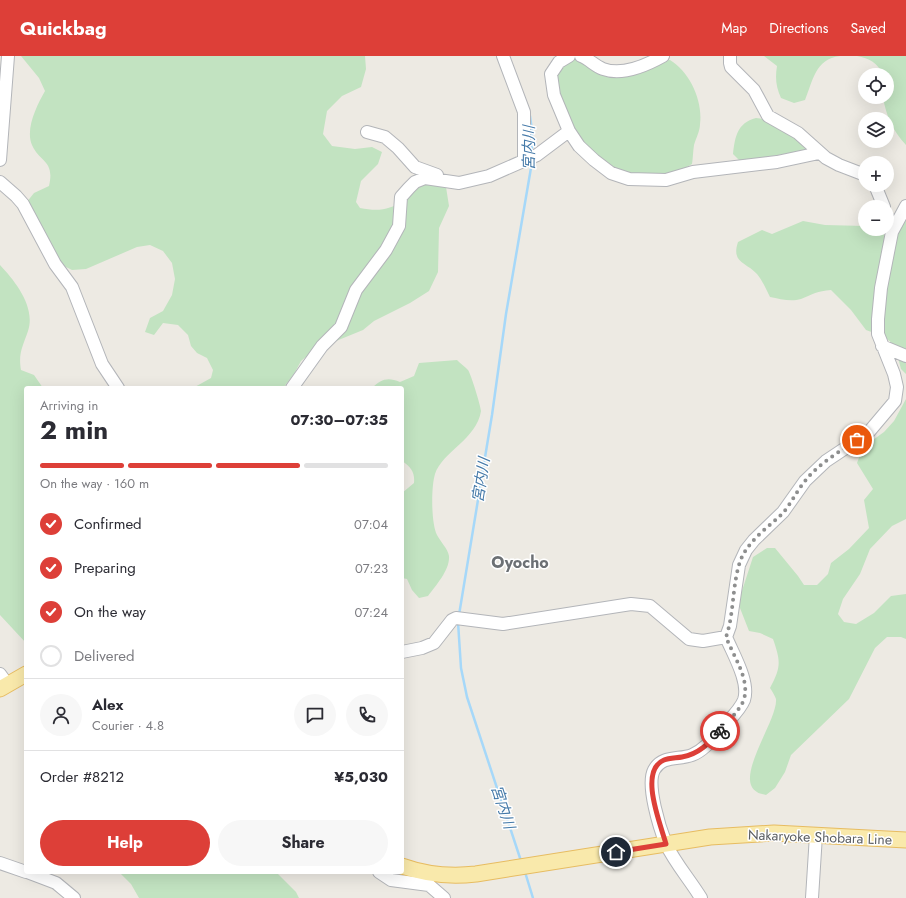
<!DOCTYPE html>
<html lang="en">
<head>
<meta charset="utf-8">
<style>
	:root { --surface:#fff; --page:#f7f7f7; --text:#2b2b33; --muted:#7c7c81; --line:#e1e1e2; --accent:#dd3f38 }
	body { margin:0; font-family:Jost,"Noto Sans JP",sans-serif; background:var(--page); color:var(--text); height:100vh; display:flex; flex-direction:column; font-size:15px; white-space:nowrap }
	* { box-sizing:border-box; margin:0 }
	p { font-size:13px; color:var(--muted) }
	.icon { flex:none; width:22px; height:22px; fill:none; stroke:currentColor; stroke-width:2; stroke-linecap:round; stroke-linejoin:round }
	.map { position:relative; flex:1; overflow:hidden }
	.side { position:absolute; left:24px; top:330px; width:380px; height:488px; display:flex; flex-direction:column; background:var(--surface); border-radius:4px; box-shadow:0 4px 16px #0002 }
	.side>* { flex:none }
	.tools { position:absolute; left:858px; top:12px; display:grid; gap:8px }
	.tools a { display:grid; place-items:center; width:36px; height:36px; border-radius:50%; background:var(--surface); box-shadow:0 4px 16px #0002; font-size:20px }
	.pin { position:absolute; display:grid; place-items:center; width:34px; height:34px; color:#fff; margin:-17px; border:2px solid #fff; border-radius:50%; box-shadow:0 1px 4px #0007 }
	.courier { position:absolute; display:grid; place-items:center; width:40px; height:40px; margin:-20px; border:3px solid #dd3f38; border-radius:50%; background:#fff; color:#222; box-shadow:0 1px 5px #0007 }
	.head em { font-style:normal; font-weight:700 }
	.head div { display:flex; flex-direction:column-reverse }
	.head { display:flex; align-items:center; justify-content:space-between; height:68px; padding:0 16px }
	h1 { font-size:26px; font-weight:700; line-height:30px }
	.bar { display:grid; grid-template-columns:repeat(4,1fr); gap:6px 4px; align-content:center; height:48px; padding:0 16px }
	.bar i { height:5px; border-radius:3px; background:var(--line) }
	.bar .on { background:var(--accent) }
	.bar p { grid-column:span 4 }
	.line { display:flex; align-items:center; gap:10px; padding:0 16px; border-top:1px solid var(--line) }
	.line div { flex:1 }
	.round { display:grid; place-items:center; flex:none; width:42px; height:42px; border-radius:21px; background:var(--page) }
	ol { padding:0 16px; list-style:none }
	li { display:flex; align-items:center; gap:12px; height:44px }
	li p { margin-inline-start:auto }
	li .icon { padding:4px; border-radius:50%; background:var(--accent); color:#fff; stroke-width:4 }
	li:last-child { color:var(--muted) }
	li i { width:22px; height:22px; border:2px solid var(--line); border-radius:50% }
	.button { display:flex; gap:8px; margin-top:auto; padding:8px 16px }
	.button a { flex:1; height:46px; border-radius:24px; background:var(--accent); color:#fff; font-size:16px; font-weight:700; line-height:46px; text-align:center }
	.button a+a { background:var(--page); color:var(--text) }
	header { display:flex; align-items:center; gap:24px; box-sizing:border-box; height:56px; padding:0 20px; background:var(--accent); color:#fff }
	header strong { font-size:19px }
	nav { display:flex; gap:22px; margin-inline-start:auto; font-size:14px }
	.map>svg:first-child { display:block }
	.green { fill:#c2e3c1 }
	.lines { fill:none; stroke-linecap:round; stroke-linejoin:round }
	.stream { stroke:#a6d8f9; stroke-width:2.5 }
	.minor-casing { stroke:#b3b5b9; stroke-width:14 }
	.major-casing { stroke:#e7bc61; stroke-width:17 }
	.minor { stroke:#fff; stroke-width:12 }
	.major { stroke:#f9e9ab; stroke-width:15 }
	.done { stroke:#8e8f8f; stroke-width:4; stroke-dasharray:0 7.2 }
	.route { stroke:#dd3f38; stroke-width:5 }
	.labels { text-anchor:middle; stroke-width:3; stroke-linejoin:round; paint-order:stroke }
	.street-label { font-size:14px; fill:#5b5e62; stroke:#fff }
	.water-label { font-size:15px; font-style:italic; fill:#457aa9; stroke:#fff }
	.quarter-label { font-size:16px; font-weight:bold; fill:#6c7074; stroke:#fff }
</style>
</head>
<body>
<header>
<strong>Quickbag</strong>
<nav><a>Map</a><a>Directions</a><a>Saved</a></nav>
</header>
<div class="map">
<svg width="906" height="842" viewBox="0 0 906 842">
	<rect width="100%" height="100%" fill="#edeae3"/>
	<path class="green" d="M21,0h344l1,13 -5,18 -19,9 -15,15 -4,23 9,12 23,3 17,-2 10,5 -4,12 -17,17 -5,21 4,6c33,7 43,-7 65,-28l21,7 3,19 -10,22 -1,44 -9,19 -19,12 -36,18 -11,9 -49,20 -13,11 -7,13 -11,14h-90l18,-10 2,-8 -6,-12 -10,-5 -6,-7 -3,-11 -10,-10 -15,-2 -9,12 -9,-3 5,-14 13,-7 9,-16 3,-16 -3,-16 -9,-12 -13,-6 -13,2 -51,22 -14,1 -12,-6 -34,-61 8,-10 15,-7c6,-26 -9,-23 -17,-41 -7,-16 5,-40 13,-54l-6,-13z
		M764,0h76c-25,3 -27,25 -35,44l-11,3 -13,-5c-5,-11 -6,-20 -4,-32z
		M857,0h49v89c-13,-14 -20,-29 -23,-48h4v-22h-4c-5,-12 -14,-17 -26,-19z
		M573,3h8l14,9 75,-8c20,12 33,41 30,64 0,7 -4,14 -6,21 -1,6 -1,13 -2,19l-14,8 -14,5 -31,-1 -30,-12 -12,-11 -20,-26 -16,-44 4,-18z
		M756,62c20,2 36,16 50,29v3l-65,12 -8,-8c2,-17 4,-31 23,-36z
		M906,160v158l-5,-5 -6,-23 -10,-9 -19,-7 -15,-20 -20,-20c-14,1 -18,4 -30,9 -10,3 -21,0 -31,-2 -4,-8 -8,-17 -13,-23 -11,-12 -26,-11 -19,-32l24,-12 10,4 31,-13 22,4 40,1v3h16l5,10h9z
		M0,209c15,16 36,42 28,66 -5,15 -10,22 -7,39l13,5 9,13h-17v255l-26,-28z
		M457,304c3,3 8,7 11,10 3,4 13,37 13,41 -4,28 -39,41 -46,63 -4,13 -4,49 2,61 3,6 11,14 12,21 1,14 -13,29 -21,40l-9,2 -7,-8 -5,-11 -5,-1v-85l12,-10c1,-11 -3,-16 -12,-22v-73h-30c9,-9 16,-11 28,-6l14,-6 5,-13z
		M906,343v120l-14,7 -22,23 -10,25 -17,25 -5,15 6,8 12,2 18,-11 17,-17 15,-2v45l-5,-2h-14l-12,11 -26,51 -58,56 -6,17 -10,16 -9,7c-2,-1 -7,-1 -9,-3 -24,-13 21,-72 19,-93 -1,-3 -4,-8 -6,-11 11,-21 11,-26 3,-49l-13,-6 -11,-2 -11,-28 15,-46 14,-9h8l23,28 6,9h13l11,-11 3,-11 18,-14 20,-21 -5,-28 9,-11 -16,-26 6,-16 21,-15 10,-11z
		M119,816h157l20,20 3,6h-160l-8,-14z"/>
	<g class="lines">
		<path class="stream" d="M530,60l2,15v22
			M459,559l33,-200 14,-101 26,-152
			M458,566l3,46 6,29 54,164
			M525,816l8,26"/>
		<defs>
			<path id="minor" d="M503,0l21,56v49
				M569,0l-10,6 -8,12 3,21 15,36 10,15 15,14 17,13 18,6 37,1 27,-8 84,-10 42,-9
				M581,0c8,3 14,10 22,13 19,7 44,-4 60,-13
				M730,0v7l1,4 23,23 14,26 30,17 28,25 13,7 26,10
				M367,76l18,5 13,11 17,19 22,8
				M0,104l8,-104
				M0,126l16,14 7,8 32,60 17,23 30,77 16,24
				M875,129l9,22
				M887,160l5,16
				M882,290l24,10
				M292,332l30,-42 19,-19 15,-37 30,-40 13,-24 2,-29 8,-9 6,-6 10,-4 34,5 30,-7 48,-21 32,-24
				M402,596l20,-4 12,-5 18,-23 4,-2 47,6 128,-20 19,2 39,33 14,2 23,-4
				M0,618l8,11
				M0,807l26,9
				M27,816l29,11 18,15
				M379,816l12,8 38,5 15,13
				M701,842c-11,-18 -26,-35 -35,-54 -6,-15 -20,-59 -12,-74 8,-15 25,-10 38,-15 13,-5 22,-18 31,-28 7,-8 17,-17 21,-27 6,-18 -11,-46 -18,-63l4,-11 9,-61 7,-15 8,-10 29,-28 22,-31 21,-20 42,-28 27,-32 2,-14 -3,-13 -16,-40v-15l3,-31 11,-56 14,-26
				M812,842l4,-63"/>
			<path id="major" d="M0,633l26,-15
				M402,810c25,9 48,11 74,8l234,-37 64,-4 132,7"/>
		</defs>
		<use href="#minor" class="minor-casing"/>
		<use href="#major" class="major-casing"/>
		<use href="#minor" class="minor"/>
		<use href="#major" class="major"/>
	</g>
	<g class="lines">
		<path class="done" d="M720,675c6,-8 14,-15 20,-24 15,-21 -6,-49 -14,-70 8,-23 6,-48 13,-72 6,-22 27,-36 43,-51 9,-10 14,-22 23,-33 13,-17 34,-29 52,-41"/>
		<path class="route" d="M616,796l50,-8c-5,-19 -28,-73 -2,-84 5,-2 13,-2 18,-3 17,-3 27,-14 38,-26"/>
	</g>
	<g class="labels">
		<g class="street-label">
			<text transform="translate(820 781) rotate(2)" y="5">Nakaryoke Shobara Line</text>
		</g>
		<g class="water-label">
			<text transform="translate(529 92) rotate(-90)" y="5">宮内川</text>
			<text transform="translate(481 424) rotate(-81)" y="5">宮内川</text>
			<text transform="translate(503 751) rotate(72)" y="5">宮内川</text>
		</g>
		<g class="quarter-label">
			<text x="520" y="512">Oyocho</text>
		</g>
	</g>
</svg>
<div class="tools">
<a><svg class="icon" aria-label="locate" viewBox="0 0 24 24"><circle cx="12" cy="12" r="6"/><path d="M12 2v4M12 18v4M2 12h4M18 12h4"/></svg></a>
<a><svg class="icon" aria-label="layers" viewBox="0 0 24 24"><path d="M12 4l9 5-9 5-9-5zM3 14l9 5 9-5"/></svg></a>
<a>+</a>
<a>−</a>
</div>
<div class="pin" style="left:857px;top:384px;background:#ea580c"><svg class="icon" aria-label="bag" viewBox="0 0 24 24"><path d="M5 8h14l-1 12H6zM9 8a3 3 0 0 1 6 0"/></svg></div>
<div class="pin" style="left:616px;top:796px;background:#1f2937"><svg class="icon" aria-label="home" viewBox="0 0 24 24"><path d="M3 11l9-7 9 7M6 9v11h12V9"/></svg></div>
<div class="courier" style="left:720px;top:675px"><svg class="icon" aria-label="bike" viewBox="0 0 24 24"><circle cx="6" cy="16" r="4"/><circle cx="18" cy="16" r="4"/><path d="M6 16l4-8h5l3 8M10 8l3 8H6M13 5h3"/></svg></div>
<section class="side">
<div class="head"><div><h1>2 min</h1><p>Arriving in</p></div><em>07:30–07:35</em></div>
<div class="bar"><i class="on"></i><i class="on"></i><i class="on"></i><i></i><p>On the way · 160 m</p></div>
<ol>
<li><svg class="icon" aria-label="check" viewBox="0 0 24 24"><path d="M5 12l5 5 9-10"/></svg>Confirmed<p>07:04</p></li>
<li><svg class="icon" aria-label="check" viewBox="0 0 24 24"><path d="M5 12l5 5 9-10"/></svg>Preparing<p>07:23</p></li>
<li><svg class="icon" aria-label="check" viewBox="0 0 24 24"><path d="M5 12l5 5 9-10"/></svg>On the way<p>07:24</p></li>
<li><i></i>Delivered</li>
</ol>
<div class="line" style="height:72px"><a class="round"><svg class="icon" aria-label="person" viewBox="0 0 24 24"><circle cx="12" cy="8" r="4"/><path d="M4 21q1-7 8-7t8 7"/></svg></a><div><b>Alex</b><p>Courier · 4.8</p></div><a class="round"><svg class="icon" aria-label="chat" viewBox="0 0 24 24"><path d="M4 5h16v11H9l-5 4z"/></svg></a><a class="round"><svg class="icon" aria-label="phone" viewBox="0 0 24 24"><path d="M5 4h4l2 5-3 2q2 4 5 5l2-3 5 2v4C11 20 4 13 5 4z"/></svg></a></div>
<div class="line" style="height:52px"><div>Order #8212</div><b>¥5,030</b></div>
<div class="button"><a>Help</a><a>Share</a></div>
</section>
</div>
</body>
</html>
